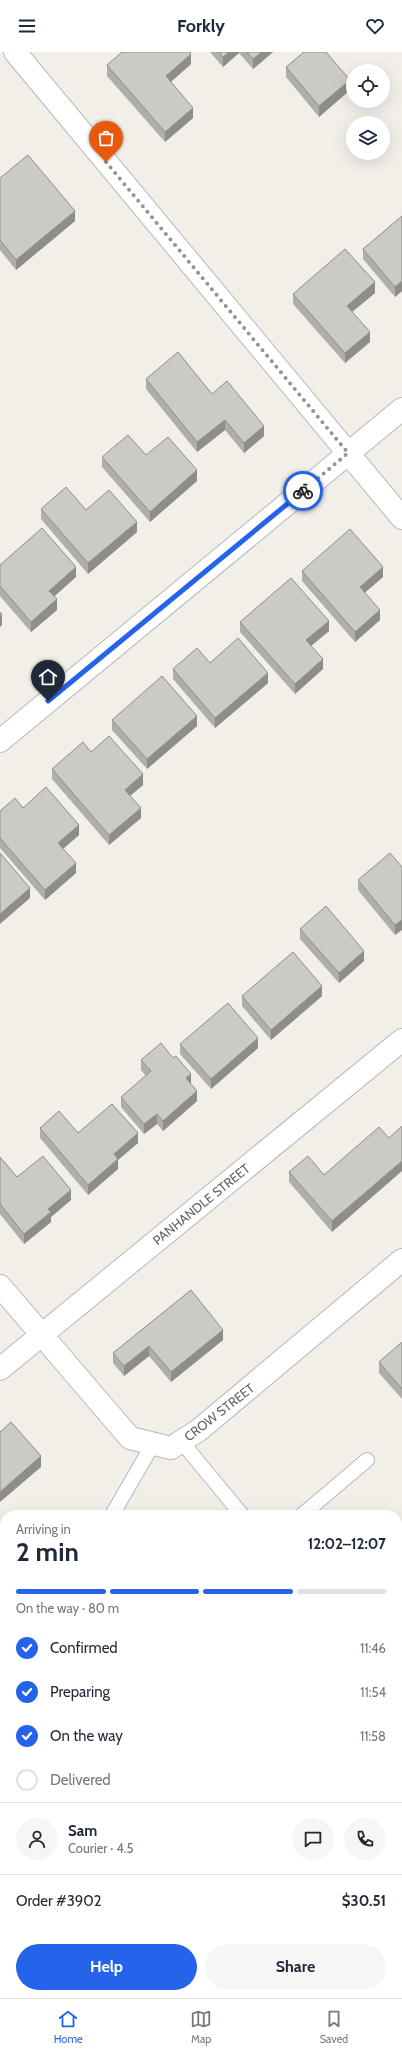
<!DOCTYPE html>
<html lang="en">
<head>
<meta charset="utf-8">
<style>
	:root { --surface:#fff; --page:#f6f6f7; --text:#1f2937; --muted:#747a83; --line:#e0e1e3; --accent:#2563eb }
	body { margin:0; font-family:Cabin,sans-serif; background:var(--page); color:var(--text); height:100vh; display:flex; flex-direction:column; font-size:15px; white-space:nowrap }
	* { box-sizing:border-box; margin:0 }
	p { font-size:13px; color:var(--muted) }
	.icon { flex:none; width:22px; height:22px; fill:none; stroke:currentColor; stroke-width:2; stroke-linecap:round; stroke-linejoin:round }
	.map { position:relative; flex:1; overflow:hidden }
	.details { position:absolute; left:0px; top:1458px; width:402px; height:488px; display:flex; flex-direction:column; background:var(--surface); border-radius:16px 16px 0 0; box-shadow:0 4px 16px #0002 }
	.details>* { flex:none }
	.controls { position:absolute; left:346px; top:12px; display:grid; gap:8px }
	.controls a { display:grid; place-items:center; width:44px; height:44px; border-radius:50%; background:var(--surface); box-shadow:0 4px 16px #0002; font-size:20px }
	.pin { position:absolute; display:grid; place-items:center; width:34px; height:34px; color:#fff; margin:-41px -17px; border-radius:50% 50% 50% 0; rotate:-45deg; box-shadow:0 0 4px #0007 }
	.pin .icon { rotate:45deg }
	.courier { position:absolute; display:grid; place-items:center; width:40px; height:40px; margin:-20px; border:3px solid #2563eb; border-radius:50%; background:#fff; color:#222; box-shadow:0 1px 5px #0007 }
	.summary em { font-style:normal; font-weight:700 }
	.summary div { display:flex; flex-direction:column-reverse }
	.summary { display:flex; align-items:center; justify-content:space-between; height:68px; padding:0 16px }
	h1 { font-size:26px; font-weight:700; line-height:30px }
	.bar { display:grid; grid-template-columns:repeat(4,1fr); gap:6px 4px; align-content:center; height:48px; padding:0 16px }
	.bar i { height:5px; border-radius:3px; background:var(--line) }
	.bar .on { background:var(--accent) }
	.bar p { grid-column:span 4 }
	.line { display:flex; align-items:center; gap:10px; padding:0 16px; border-top:1px solid var(--line) }
	.line div { flex:1 }
	.round { display:grid; place-items:center; flex:none; width:42px; height:42px; border-radius:21px; background:var(--page) }
	ol { padding:0 16px; list-style:none }
	li { display:flex; align-items:center; gap:12px; height:44px }
	li p { margin-inline-start:auto }
	li .icon { padding:4px; border-radius:50%; background:var(--accent); color:#fff; stroke-width:4 }
	li:last-child { color:var(--muted) }
	li i { width:22px; height:22px; border:2px solid var(--line); border-radius:50% }
	.cta { display:flex; gap:8px; margin-top:auto; padding:8px 16px }
	.cta a { flex:1; height:46px; border-radius:24px; background:var(--accent); color:#fff; font-size:16px; font-weight:700; line-height:46px; text-align:center }
	.cta a+a { background:var(--page); color:var(--text) }
	header { display:flex; justify-content:space-between; align-items:center; height:52px; padding:0 16px; background:var(--surface); font-size:18px; font-weight:700 }
	.tab-bar { display:flex; justify-content:space-around; align-items:center; height:56px; border-top:1px solid var(--line); background:var(--surface); font-size:11px; color:var(--muted) }
	.tab-bar a { display:grid; justify-items:center; gap:2px }
	.tab-bar .on { color:var(--accent) }
	.map>svg:first-child { display:block }
	.lines { fill:none; stroke-linecap:round; stroke-linejoin:round }
	.lane-casing { stroke:#b5b8bc; stroke-width:16 }
	.street-casing { stroke:#b5b8bc; stroke-width:24 }
	.lane { stroke:#fff; stroke-width:14 }
	.street { stroke:#fff; stroke-width:22 }
	.wall { fill:#afaea9 }
	.shaded-wall { fill:#8f8d8a }
	.building { fill:#cccac5; stroke:#8f8d8a }
	.done { stroke:#929495; stroke-width:4; stroke-dasharray:0 7.2 }
	.route { stroke:#2563eb; stroke-width:5 }
	.labels { text-anchor:middle; stroke-width:3; stroke-linejoin:round; paint-order:stroke }
	.street-label { font-size:13px; fill:#5f6368; stroke:#fff }
</style>
</head>
<body>
<header><svg class="icon" aria-label="menu" viewBox="0 0 24 24"><path d="M4 6h16M4 12h16M4 18h16"/></svg>Forkly<svg class="icon" aria-label="heart" viewBox="0 0 24 24"><path d="M12 20l-8-8c-3-5 5-10 8-4 3-6 11-1 8 4z"/></svg></header>
<div class="map">
<svg width="402" height="1946" viewBox="0 0 402 1946">
	<rect width="100%" height="100%" fill="#f1efe8"/>
	<g class="lines">
		<defs>
			<path id="lane" d="M181,1389l61,74
				M112,1463l41,-71
				M302,1463l65,-55"/>
			<path id="street" d="M15,0l387,466
				M0,689l402,-332
				M0,1234l130,152 41,10 28,-18 203,-170
				M0,1317l402,-329"/>
		</defs>
		<use href="#lane" class="lane-casing"/>
		<use href="#street" class="street-casing"/>
		<use href="#lane" class="lane"/>
		<use href="#street" class="street"/>
	</g>
	<path class="wall" d="M210,0h63l-20,17 -14,-16 -16,14z
		M191,12l-20,18 22,36 -28,24 -58,-66v-11z
		M286,15l64,23 -31,27 -33,-40z
		M0,126l75,43 -59,49 -16,-20z
		M402,164v75l-7,6 -32,-38v-10z
		M375,241l-23,19 18,30 -25,21 -52,-59v-10z
		M146,327l66,15 52,42 -20,17 -19,-23 -28,22 -51,-63z
		M146,403l51,26 -47,41 -48,-55v-10z
		M41,457l45,1 51,22 -49,42 -47,-55z
		M0,513l76,12 -22,19 3,14 -26,22 -31,-36z
		M302,519l81,6 -18,15 15,28 -25,22 -53,-61z
		M240,570l89,9 -18,15 12,23 -28,25 -55,-62z
		M210,611l58,20 -53,45 -42,-49v-10z
		M112,668l85,6 -50,43 -35,-39z
		M91,700l52,33 -13,11 11,22 -32,27 -57,-66v-10z
		M23,756l56,27 -16,14 13,24 -31,27 -45,-52v-37z
		M402,815l-7,68 -37,-45v-10z
		M300,877l64,32 -25,22 -39,-44z
		M242,944h80l-51,44 -29,-34z
		M180,992l78,4 -47,41 -31,-35z
		M141,1008l50,24 6,17 -34,30 -6,-7 -13,10 -23,-27v-10l25,-21 -5,-6z
		M40,1076l38,5 60,10 -20,17v9l-30,26 -48,-57z
		M389,1086l-57,94 -43,-50v-10l35,3z
		M0,1105l17,20 54,23 -20,17v5l-27,22 -24,-30z
		M191,1238l32,50 -52,42 -22,-26 -25,20 -11,-13v-10z
		M402,1290v57l-23,-26v-11z
		M309,1941h29l-6,5h-19z"/>
	<path class="shaded-wall" d="M229,0h10v1l-16,14v-10z
		M262,0h11l-20,17v-10z
		M191,2v10l-25,22v-10z
		M350,28v10l-31,27v-11z
		M193,56v10l-28,24v-10z
		M75,159v10l-59,49v-10z
		M402,229v10l-7,6v-10z
		M375,230v11l-28,23v-10z
		M370,280v10l-25,21v-10z
		M225,368v10l-28,22v-10z
		M264,374v10l-20,17v-10z
		M197,418v11l-47,41v-10z
		M137,470v10l-49,42v-11z
		M76,515v10l-27,24v-10z
		M383,515v10l-23,20v-10z
		M57,547v11l-26,22v-10z
		M380,558v10l-25,22v-10z
		M2,563v10l-2,2v-10z
		M329,569v10l-23,19v-10z
		M323,607v10l-28,25v-10z
		M268,621v10l-53,45v-10z
		M197,664v10l-50,43v-10z
		M143,722v11l-18,15v-10z
		M141,756v10l-32,27v-10z
		M79,773v10l-21,18v-10z
		M76,811v10l-31,27v-10z
		M30,836v10l-30,26v-10z
		M402,868v10l-7,5v-10z
		M364,899v10l-25,22v-10z
		M322,934v10l-51,44v-10z
		M258,986v10l-47,41v-10z
		M191,1022v10l-5,5v-11z
		M197,1039v10l-34,30v-10z
		M157,1062v10l-13,10v-10z
		M138,1081v10l-20,17v9l-30,26v-10l26,-31z
		M402,1109v10l-70,61v-11z
		M71,1138v10l-20,17v5l-27,22v-10l24,-25z
		M223,1278v10l-52,42v-10z
		M149,1294v10l-25,20v-10z
		M41,1404v11l-41,35v-10z
		M402,1880v10l-5,5v-11z
		M325,1941h13l-6,5h-11v-1z"/>
	<path class="building" d="M122,0h68l1,2 -25,22 27,32 -28,24 -58,-67z
		M219,0h10l-6,5z
		M247,0h15l-9,7z
		M304,0h22l24,28 -31,26 -33,-39z
		M28,103l47,56 -59,49 -16,-20v-62z
		M402,164v65l-7,6 -32,-38z
		M345,197l30,33 -28,24 23,26 -25,21 -52,-59z
		M178,300l34,42 15,-13 37,45 -20,17 -19,-23 -28,22 -51,-63z
		M128,383l18,20 22,-18 29,33 -47,42 -48,-55z
		M66,435l20,23 23,-20 28,32 -49,41 -47,-54z
		M42,476l34,39 -27,24 8,8 -26,23 -31,-36v-21z
		M350,477l33,38 -23,20 20,23 -25,22 -53,-61z
		M291,526l38,43 -23,19 17,19 -28,25 -55,-62z
		M0,560l2,3 -2,2z
		M238,586l30,35 -53,45 -42,-49 24,-21 13,15z
		M162,624l35,40 -50,43 -35,-39z
		M109,684l34,38 -18,16 16,18 -32,27 -57,-66 31,-27 8,10z
		M46,735l33,38 -21,18 18,20 -31,27 -45,-52v-27l15,-13 8,10z
		M0,801l30,35 -30,26z
		M390,801l12,14v53l-7,5 -37,-45z
		M326,854l38,45 -25,22 -39,-44z
		M293,900l29,34 -51,44 -29,-34z
		M228,951l30,35 -47,41 -31,-35z
		M161,991l12,15 3,-2 15,18 -5,4 11,13 -34,30 -6,-7 -13,10 -23,-27 30,-26 -10,-11z
		M112,1052l26,29 -24,21 4,5 -30,26 -48,-57 19,-17 19,22z
		M402,1074v35l-70,60 -43,-49 19,-16 16,19 55,-48 10,11z
		M43,1104l28,34 -23,19 3,3 -27,22 -24,-30v-47l17,20z
		M191,1238l32,40 -52,42 -22,-26 -25,20 -11,-13z
		M402,1290v47l-23,-27z
		M11,1370l30,34 -41,36v-60z
		M402,1817v63l-5,4v-62z
		M317,1941h8l-4,4z"/>
	<g class="lines">
		<path class="done" d="M106,110l242,291 -45,38"/>
		<path class="route" d="M48,649l255,-210"/>
	</g>
	<g class="labels">
		<g class="street-label">
			<text transform="translate(201 1152) rotate(-39)" y="5">PANHANDLE STREET</text>
			<text transform="translate(219 1360) rotate(-38)" y="5">CROW STREET</text>
		</g>
	</g>
</svg>
<div class="controls">
<a><svg class="icon" aria-label="locate" viewBox="0 0 24 24"><circle cx="12" cy="12" r="6"/><path d="M12 2v4M12 18v4M2 12h4M18 12h4"/></svg></a>
<a><svg class="icon" aria-label="layers" viewBox="0 0 24 24"><path d="M12 4l9 5-9 5-9-5zM3 14l9 5 9-5"/></svg></a>
</div>
<div class="pin" style="left:106px;top:110px;background:#ea580c"><svg class="icon" aria-label="bag" viewBox="0 0 24 24"><path d="M5 8h14l-1 12H6zM9 8a3 3 0 0 1 6 0"/></svg></div>
<div class="pin" style="left:48px;top:649px;background:#1f2937"><svg class="icon" aria-label="home" viewBox="0 0 24 24"><path d="M3 11l9-7 9 7M6 9v11h12V9"/></svg></div>
<div class="courier" style="left:303px;top:439px"><svg class="icon" aria-label="bike" viewBox="0 0 24 24"><circle cx="6" cy="16" r="4"/><circle cx="18" cy="16" r="4"/><path d="M6 16l4-8h5l3 8M10 8l3 8H6M13 5h3"/></svg></div>
<section class="details">
<div class="summary"><div><h1>2 min</h1><p>Arriving in</p></div><em>12:02–12:07</em></div>
<div class="bar"><i class="on"></i><i class="on"></i><i class="on"></i><i></i><p>On the way · 80 m</p></div>
<ol>
<li><svg class="icon" aria-label="check" viewBox="0 0 24 24"><path d="M5 12l5 5 9-10"/></svg>Confirmed<p>11:46</p></li>
<li><svg class="icon" aria-label="check" viewBox="0 0 24 24"><path d="M5 12l5 5 9-10"/></svg>Preparing<p>11:54</p></li>
<li><svg class="icon" aria-label="check" viewBox="0 0 24 24"><path d="M5 12l5 5 9-10"/></svg>On the way<p>11:58</p></li>
<li><i></i>Delivered</li>
</ol>
<div class="line" style="height:72px"><a class="round"><svg class="icon" aria-label="person" viewBox="0 0 24 24"><circle cx="12" cy="8" r="4"/><path d="M4 21q1-7 8-7t8 7"/></svg></a><div><b>Sam</b><p>Courier · 4.5</p></div><a class="round"><svg class="icon" aria-label="chat" viewBox="0 0 24 24"><path d="M4 5h16v11H9l-5 4z"/></svg></a><a class="round"><svg class="icon" aria-label="phone" viewBox="0 0 24 24"><path d="M5 4h4l2 5-3 2q2 4 5 5l2-3 5 2v4C11 20 4 13 5 4z"/></svg></a></div>
<div class="line" style="height:52px"><div>Order #3902</div><b>$30.51</b></div>
<div class="cta"><a>Help</a><a>Share</a></div>
</section>
</div>
<nav class="tab-bar">
<a class="on"><svg class="icon" aria-label="home" viewBox="0 0 24 24"><path d="M3 11l9-7 9 7M6 9v11h12V9"/></svg>Home</a>
<a><svg class="icon" aria-label="map" viewBox="0 0 24 24"><path d="M3 6l6-2 6 2 6-2v14l-6 2-6-2-6 2zM9 4v14M15 6v14"/></svg>Map</a>
<a><svg class="icon" aria-label="saved" viewBox="0 0 24 24"><path d="M7 4h10v16l-5-4-5 4z"/></svg>Saved</a>
</nav>
</body>
</html>
